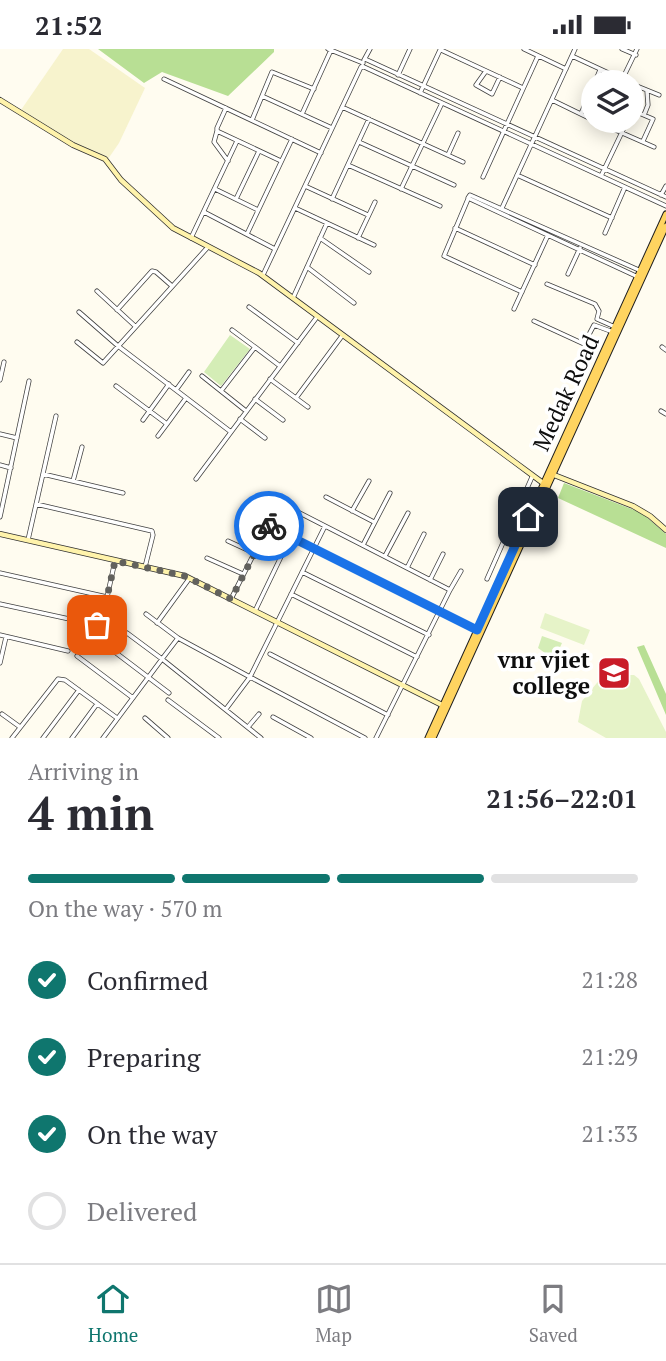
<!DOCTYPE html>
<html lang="en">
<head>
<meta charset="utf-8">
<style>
	:root { --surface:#fff; --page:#f7f7f7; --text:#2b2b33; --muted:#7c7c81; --line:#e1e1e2; --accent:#0f766e }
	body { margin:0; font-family:"PT Serif",serif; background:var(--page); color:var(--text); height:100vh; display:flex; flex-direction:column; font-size:26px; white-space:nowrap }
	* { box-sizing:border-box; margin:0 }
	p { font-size:23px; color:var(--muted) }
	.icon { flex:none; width:38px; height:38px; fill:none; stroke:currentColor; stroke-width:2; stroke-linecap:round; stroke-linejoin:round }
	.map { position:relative; height:689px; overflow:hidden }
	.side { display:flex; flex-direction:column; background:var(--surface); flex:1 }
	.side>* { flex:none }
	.buttons { position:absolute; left:581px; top:21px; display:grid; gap:14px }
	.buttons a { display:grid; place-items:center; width:63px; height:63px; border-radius:50%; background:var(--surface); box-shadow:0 4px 18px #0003; font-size:35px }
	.pin { position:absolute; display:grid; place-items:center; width:60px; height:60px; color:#fff; margin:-30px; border-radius:14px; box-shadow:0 4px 10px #0006 }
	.courier { position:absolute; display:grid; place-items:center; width:70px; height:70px; margin:-35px; border:5px solid #1a73e8; border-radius:50%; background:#fff; color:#222; box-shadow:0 2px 9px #0007 }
	.overview em { font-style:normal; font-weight:700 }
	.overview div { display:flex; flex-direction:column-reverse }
	.overview { display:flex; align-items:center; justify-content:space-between; height:119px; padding:0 28px }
	h1 { font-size:46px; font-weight:700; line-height:52px }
	.bar { display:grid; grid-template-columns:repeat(4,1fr); gap:10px 7px; align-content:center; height:84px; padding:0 28px }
	.bar i { height:9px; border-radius:5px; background:var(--line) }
	.bar .current { background:var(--accent) }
	.bar p { grid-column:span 4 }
	ol { padding:0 28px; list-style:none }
	li { display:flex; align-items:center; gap:21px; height:77px }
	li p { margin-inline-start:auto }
	li .icon { padding:7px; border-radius:50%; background:var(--accent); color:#fff; stroke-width:4 }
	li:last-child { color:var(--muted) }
	li i { width:38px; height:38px; border:4px solid var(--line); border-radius:50% }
	.status { display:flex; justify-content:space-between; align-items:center; height:49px; padding:0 35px; background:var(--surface); direction:ltr }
	.status svg { height:19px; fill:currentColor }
	.dock { display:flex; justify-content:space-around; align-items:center; height:98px; border-top:2px solid var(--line); background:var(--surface); font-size:19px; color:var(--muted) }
	.dock a { display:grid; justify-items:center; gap:4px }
	.dock .current { color:var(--accent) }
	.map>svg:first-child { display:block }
	.farmland { fill:#f7f3cd }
	.green { fill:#d4edb6 }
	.forest { fill:#b8df94 }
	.pitch { fill:#e6f3c8 }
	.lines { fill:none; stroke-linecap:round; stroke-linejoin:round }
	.street-casing { stroke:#414141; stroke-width:5 }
	.secondary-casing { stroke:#303030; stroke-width:6 }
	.primary-casing { stroke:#1f1f1f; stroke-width:7 }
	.street { stroke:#fff; stroke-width:3.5 }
	.secondary { stroke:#fff3ab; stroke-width:4.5 }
	.primary { stroke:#ffd460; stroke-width:5 }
	.done { stroke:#62615d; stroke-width:7; stroke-dasharray:0 12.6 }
	.route { stroke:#1a73e8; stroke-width:9 }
	.labels { text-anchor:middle; stroke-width:7; stroke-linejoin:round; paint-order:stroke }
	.street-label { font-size:23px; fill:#0e0e0e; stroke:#fff }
	.poi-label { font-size:23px; font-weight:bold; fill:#0e0e0e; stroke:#fff; text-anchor:end }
</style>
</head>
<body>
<div class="status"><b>21:52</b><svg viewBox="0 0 49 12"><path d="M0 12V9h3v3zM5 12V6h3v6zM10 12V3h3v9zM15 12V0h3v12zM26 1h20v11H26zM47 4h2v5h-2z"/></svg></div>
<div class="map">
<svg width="666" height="689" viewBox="0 0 666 689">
	<rect width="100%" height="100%" fill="#fffcf0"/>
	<path class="farmland" d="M63,0h26l56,39 -26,55 -11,16 -29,-12 -58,-37z"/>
	<path class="green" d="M230,286l20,14 -29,37 -17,-14z
		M542,587l20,7 -13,28 -5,-5 3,-7 -2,-6 -7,-5z"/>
	<path class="forest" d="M98,0h176v3l-46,44 -66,-24 -18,11z
		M564,434l78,30 24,21v14l-108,-50z
		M644,596l22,49v21l-29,-68z"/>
	<path class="pitch" d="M545,564l45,17 -6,15 -44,-17z
		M630,626h4l5,4 27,53v6h-60l-28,-16 4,-21 19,-23 5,-1 11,4z"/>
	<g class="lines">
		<defs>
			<path id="street" d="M328,0l35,14
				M524,0l42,20
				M622,0l14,6
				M441,1l82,38
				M572,7l56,26
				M365,10l301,138
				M364,11l6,-11
				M362,17l304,140
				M486,22l-10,14 16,9 8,-17
				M398,26l12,-26
				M164,30l157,74
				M595,33l5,-12
				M621,33l16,-33
				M632,35l27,11
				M420,44l20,-43
				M262,47l70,32
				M552,51l41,20
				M342,58l121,55
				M226,59l-9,20v3l64,30
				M632,61l21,9 -10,22
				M302,65l29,-64
				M581,65l12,-29
				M644,66l4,-10 -1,-14
				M252,71l20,-48 42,17
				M595,72l59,26
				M217,82l-3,11 14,19
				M359,93l95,43
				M448,106l10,-22
				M348,116l92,41
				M517,126l95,43
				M601,127l22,-46 2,-9
				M483,128l55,-121
				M305,137l63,29
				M215,140l43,21
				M401,140l41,-86
				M661,146l5,-9
				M236,150l23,-48
				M332,150l37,-80
				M468,150l-24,57 78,36
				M295,159l79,37
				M502,159l73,-159
				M204,163l71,37
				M455,179l80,37
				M605,184l20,-46
				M247,185l45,-95
				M191,189l46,-97
				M320,189l49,34
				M358,189l17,-36
				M307,218l47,36
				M568,225l12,-26
				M263,226l98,-208
				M638,228l-170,-79 2,-3 171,76
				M547,235l48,20 4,7 -2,8 18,8
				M97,242l38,35
				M293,249l34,-75
				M249,258l49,36
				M514,260l34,-74
				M117,261l35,-39 4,1 16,14
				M79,263l39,34 113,86
				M534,272l50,23 10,-19 19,7
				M232,281l23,17
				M77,293l26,21 105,-116
				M662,298l4,3
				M202,327l44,35
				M270,330l38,28
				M0,331l4,-18
				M116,337l51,38 19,-26
				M176,341l13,-18
				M221,342l34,-44 25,19
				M296,349l46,-62
				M255,350l28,21
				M661,362l5,3
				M240,370l25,19
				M143,371l26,-36
				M0,385l17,4
				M158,387l9,-12
				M0,416l11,3
				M43,425l80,19
				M196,430l121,-162
				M73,432l9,-34
				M326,448l48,25
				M36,455l116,27 1,4 -8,32
				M288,458l162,83 -74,148
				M352,462l17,-30
				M0,468l29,-136
				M325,477l-75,151 115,61
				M28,491l28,-124
				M228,492l26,12
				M363,496l27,-52
				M385,507l23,-43
				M207,509l36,16
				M407,519l17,-34
				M302,523l127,63
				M0,524l107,24
				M487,530l45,-102
				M430,531l13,-26
				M450,541l11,-19
				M291,545l126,63
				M231,550l36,-71 3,-2 207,104
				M0,555l97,21 5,-5 13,-59
				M255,562l36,-75
				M146,565l32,24 72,39 -24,32
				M157,574l32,-44
				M99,577l10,2
				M127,584l35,26 16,-21
				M0,586l68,16
				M99,591l70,53
				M270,605l118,61
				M77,607l56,42
				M0,614l6,-26
				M168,651l51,38
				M2,665l18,13
				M273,668l38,21
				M145,669l23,20
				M248,678l11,-13
				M12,689l46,-59 7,1 52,38
				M43,689l36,-48
				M72,689l25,-34
				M103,689l59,-79 99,79"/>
			<path id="secondary" d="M0,51l73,45 32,14 16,21 52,48 86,45 284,210
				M554,426l79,31 17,10 16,14
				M0,485l185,42 257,129"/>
			<path id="primary" d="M428,689l238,-524
				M433,689l233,-512"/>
		</defs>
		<use href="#street" class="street-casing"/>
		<use href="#secondary" class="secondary-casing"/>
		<use href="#primary" class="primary-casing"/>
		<use href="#street" class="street"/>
		<use href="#secondary" class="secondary"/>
		<use href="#primary" class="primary"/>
	</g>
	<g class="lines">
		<path class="done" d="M97,576l5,-5 13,-59 70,15 46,23 38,-73"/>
		<path class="route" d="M269,477l208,104 51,-113"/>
	</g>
	<defs>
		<symbol id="university-square" viewBox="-11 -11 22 22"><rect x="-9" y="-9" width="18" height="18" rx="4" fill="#c91c29" stroke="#fff"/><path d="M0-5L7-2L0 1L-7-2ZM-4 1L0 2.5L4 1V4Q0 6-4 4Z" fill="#fff"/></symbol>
	</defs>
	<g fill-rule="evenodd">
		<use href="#university-square" x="595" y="605" width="38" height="38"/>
	</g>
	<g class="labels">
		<g class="street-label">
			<text transform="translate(566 344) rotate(-65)" y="8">Medak Road</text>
		</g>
		<g class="poi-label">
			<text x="590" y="619">vnr vjiet<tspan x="590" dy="26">college</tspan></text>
		</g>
	</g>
</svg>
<div class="buttons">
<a><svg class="icon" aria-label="layers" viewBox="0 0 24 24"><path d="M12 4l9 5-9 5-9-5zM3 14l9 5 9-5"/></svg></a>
</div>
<div class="pin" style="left:97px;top:576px;background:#ea580c"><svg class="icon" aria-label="bag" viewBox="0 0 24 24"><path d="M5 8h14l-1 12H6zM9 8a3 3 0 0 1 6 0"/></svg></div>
<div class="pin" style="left:528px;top:468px;background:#1f2937"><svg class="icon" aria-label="home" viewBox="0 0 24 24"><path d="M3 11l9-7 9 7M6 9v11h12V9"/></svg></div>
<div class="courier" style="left:269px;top:477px"><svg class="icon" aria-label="bike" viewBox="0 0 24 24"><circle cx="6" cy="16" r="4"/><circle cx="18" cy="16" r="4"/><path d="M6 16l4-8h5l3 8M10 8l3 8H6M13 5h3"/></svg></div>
</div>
<section class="side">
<div class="overview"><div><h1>4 min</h1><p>Arriving in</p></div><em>21:56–22:01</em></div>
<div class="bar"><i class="current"></i><i class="current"></i><i class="current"></i><i></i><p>On the way · 570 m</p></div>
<ol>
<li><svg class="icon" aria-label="check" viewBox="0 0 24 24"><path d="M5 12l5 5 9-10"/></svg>Confirmed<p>21:28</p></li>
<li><svg class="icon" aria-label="check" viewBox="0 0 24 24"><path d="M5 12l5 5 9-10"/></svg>Preparing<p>21:29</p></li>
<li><svg class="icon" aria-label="check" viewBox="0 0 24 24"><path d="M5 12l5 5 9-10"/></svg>On the way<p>21:33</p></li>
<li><i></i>Delivered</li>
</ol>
</section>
<nav class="dock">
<a class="current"><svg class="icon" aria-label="home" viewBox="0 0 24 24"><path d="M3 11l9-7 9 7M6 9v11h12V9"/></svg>Home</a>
<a><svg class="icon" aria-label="map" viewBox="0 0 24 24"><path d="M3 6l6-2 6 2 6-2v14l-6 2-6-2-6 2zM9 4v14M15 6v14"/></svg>Map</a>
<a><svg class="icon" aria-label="saved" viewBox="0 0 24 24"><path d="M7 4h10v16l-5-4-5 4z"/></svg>Saved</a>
</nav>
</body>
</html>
